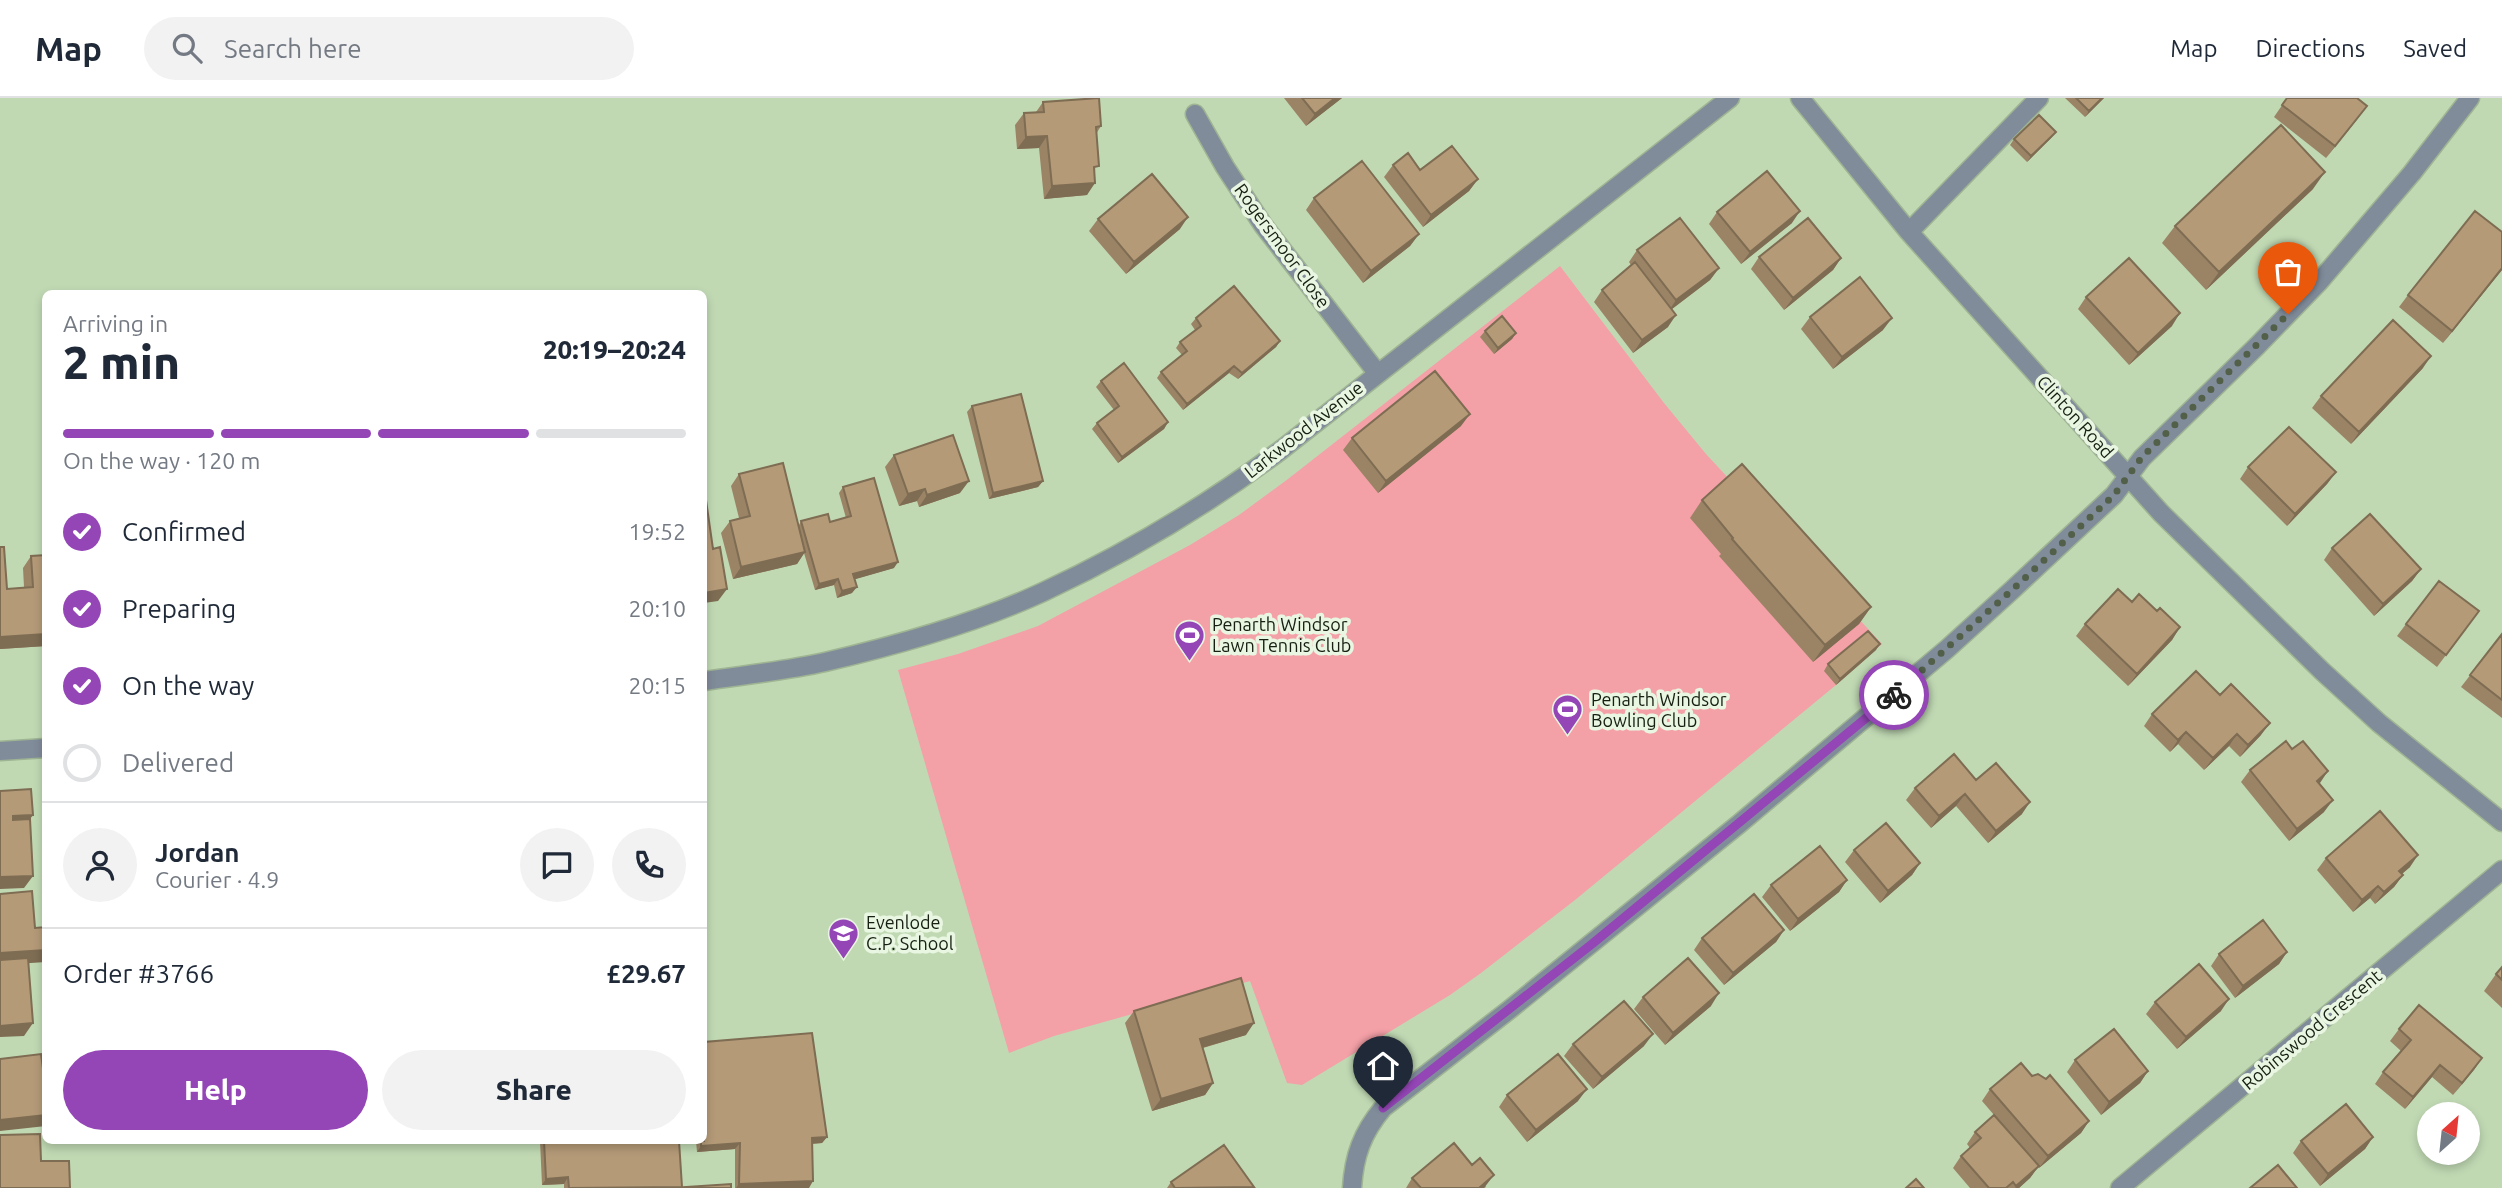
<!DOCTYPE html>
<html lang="en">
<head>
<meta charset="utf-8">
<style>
	:root { --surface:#fff; --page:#f2f2f3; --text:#1f2937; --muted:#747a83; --line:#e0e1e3; --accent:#9445b6 }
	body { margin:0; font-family:Ubuntu,sans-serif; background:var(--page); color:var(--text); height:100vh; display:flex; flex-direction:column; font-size:26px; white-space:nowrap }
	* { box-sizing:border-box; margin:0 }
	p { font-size:23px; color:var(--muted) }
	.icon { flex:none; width:38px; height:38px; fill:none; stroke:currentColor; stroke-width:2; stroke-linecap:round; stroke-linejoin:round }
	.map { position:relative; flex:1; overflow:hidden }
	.drawer { position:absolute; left:42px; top:192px; width:665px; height:854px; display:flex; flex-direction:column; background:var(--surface); border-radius:10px; box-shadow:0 4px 10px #0003 }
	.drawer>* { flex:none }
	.needle { width:46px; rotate:27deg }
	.tools { position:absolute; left:2417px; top:1004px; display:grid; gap:14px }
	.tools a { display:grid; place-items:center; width:63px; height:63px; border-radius:50%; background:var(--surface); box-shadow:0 4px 10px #0003; font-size:35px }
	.pin { position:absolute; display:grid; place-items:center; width:60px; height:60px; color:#fff; margin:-72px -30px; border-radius:50% 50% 50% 0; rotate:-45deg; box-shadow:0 0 7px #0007 }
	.pin .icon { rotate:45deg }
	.courier { position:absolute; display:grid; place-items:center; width:70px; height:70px; margin:-35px; border:5px solid #9445b6; border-radius:50%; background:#fff; color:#222; box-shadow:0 2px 9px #0007 }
	.overview em { font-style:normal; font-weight:800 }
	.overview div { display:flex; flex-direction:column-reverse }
	.overview { display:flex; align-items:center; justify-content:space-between; height:119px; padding:0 21px }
	h1 { font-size:46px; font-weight:800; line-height:52px }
	.bar { display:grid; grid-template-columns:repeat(4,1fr); gap:10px 7px; align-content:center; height:84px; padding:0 21px }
	.bar i { height:9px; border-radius:5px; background:var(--line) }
	.bar .active { background:var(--accent) }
	.bar p { grid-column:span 4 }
	.line { display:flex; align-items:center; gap:18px; padding:0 21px; border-top:2px solid var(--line) }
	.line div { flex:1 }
	.round { display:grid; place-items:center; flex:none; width:74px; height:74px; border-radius:37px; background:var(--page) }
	ol { padding:0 21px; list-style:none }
	li { display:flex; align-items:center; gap:21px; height:77px }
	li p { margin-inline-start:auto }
	li .icon { padding:7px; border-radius:50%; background:var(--accent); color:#fff; stroke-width:4 }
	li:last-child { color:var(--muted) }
	li i { width:38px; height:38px; border:4px solid var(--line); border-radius:50% }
	.cta { display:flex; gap:14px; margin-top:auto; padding:14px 21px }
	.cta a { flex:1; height:80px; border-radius:42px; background:var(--accent); color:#fff; font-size:28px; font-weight:800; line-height:80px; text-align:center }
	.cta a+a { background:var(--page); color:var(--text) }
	header { display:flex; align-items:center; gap:42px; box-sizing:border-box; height:98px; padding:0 35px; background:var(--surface); border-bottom:2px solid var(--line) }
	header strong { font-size:33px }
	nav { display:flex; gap:38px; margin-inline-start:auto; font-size:24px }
	.search { width:490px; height:63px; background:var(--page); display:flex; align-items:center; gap:18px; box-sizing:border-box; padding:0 24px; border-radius:38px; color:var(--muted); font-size:26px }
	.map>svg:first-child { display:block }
	.green { fill:#f4a0a7 }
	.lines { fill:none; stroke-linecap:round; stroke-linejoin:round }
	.minor-casing { stroke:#9eb493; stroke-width:21 }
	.minor { stroke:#818c9b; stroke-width:18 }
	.wall { fill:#9b8466 }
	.shaded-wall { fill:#7e6c53 }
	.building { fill:#b49a77; stroke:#7e6c53; stroke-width:2 }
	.done { stroke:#52604a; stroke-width:7; stroke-dasharray:0 12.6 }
	.route { stroke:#9445b6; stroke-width:9 }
	.labels { text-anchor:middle; stroke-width:7; stroke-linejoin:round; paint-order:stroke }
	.street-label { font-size:18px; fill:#161f11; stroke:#e9f6e2 }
	.poi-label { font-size:18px; fill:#161f11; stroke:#e9f6e2; text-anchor:start }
</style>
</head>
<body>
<header>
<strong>Map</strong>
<div class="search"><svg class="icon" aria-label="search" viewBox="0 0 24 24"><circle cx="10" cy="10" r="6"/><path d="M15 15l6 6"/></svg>Search here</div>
<nav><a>Map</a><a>Directions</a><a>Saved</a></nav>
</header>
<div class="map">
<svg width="2502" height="1090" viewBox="0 0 2502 1090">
	<rect width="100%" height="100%" fill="#c0d9b3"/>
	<path class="green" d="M1560,168l104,137 42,51 176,190 -46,41 -261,215 -94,73 -31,22 -148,90 -15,-2 -37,-102 -196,55 -45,17 -111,-383 60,-16 80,-28 152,-81 49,-30 49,-36z"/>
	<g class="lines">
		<defs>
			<path id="minor" d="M1800,0l109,134 252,281 161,158 57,52 123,99
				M1195,16l30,53 38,58 115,149
				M1909,134l130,-134
				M704,583c40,-6 81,-10 121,-19 73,-17 149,-38 218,-70 84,-39 164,-87 238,-142l449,-352
				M0,653l46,-3
				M1352,1090c2,-32 10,-55 31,-80l126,-98 230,-186 208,-175 64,-58 103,-96 28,-37 115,-112 62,-64 93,-109 58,-75
				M2120,1090l382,-318"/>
		</defs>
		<use href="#minor" class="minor-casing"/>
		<use href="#minor" class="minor"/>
	</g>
	<path class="wall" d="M1284,0h58l-36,28z
		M2065,0h39l-19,19z
		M2287,0l71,20 -32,40 -52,-41z
		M1043,4l58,24 -5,8 -1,38 -8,23 -43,4 -5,-51 -22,1 -2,-24 9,-12 12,-1z
		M2056,34l-5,6 -24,24 -17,-17 4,-6z
		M1393,67l27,5 58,9 -9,12 -46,36 -39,-50z
		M2313,91l-107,101 -44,-47 13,-17z
		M1314,100l105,36 -9,12 -47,37 -57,-73z
		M1717,114l75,11 -51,41 -32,-40z
		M1098,121l82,10 -54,45 -37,-43z
		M1637,152l82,18 -9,12 -38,29 -4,18 -35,26 -39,-51 8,-12 29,-25 -2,-3z
		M1759,159l82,1 -8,12 -49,40 -33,-41z
		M2502,172l-59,73 -44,-36 9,-12z
		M2086,199l86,29 -43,39 -51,-56z
		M1810,219l73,13 -50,39 -32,-40z
		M1196,220l84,23 -4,6 -38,32 -9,-6 -46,37 -26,-32 4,-6 21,-17 -6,-7 4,-6 15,-12 -4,-6z
		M1485,233l31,2 -4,6 -18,15 -14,-17z
		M2423,270l-72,76 -39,-36 9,-12z
		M1101,283l67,41 -4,7 -46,34 -26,-34 5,-6 17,-13 -18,-23z
		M972,308l71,75 -5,6 -49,12 -22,-87z
		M1461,328l-83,67 -35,-43 9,-12z
		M894,357l66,38 -41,14 -2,-6 -18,5 -14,-39z
		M2248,369l88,5 -9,12 -40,42 -47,-47z
		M739,376l60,51 2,-4 29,1 16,-4 -7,-25 4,-6 51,81 -39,11 -3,14 -15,5 -3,-13 -19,5 -11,-37 -7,11 -64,15 -12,-46 9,-12 9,-3 -8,-32z
		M1702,402l169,107 -12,17 -46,38 -94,-106 2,-2 -31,-36z
		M0,449l7,42 17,-2 -1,-19 8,-12 15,-1v91l-46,3z
		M2332,450l89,21 -9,12 -38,35 -50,-56z
		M2132,504l25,9 23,16 -8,13 -44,46 -52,-50 9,-12z
		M2470,525l-33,44 -40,-31 9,-12z
		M2502,536v84l-41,-31z
		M1876,552l-40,35 -12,-14 4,-7z
		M2152,616l109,21 -21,22 -11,-11 -25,24 -26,-26 -8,8 -26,-26z
		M2292,651l27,35 5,28 -35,29 -48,-59 9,-12z
		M1976,682l46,34 -34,29 -32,-37 -25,22 -25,-28 9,-12z
		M1854,752l66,13 -8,12 -32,28 -35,-41z
		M2326,760l84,9 -8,7 1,1 -9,12 -19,17 -5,-6 -17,14 -36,-42z
		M1847,782l-8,12 -49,39 -28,-34 9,-12z
		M1784,832l-8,12 -52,43 -30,-35 8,-12z
		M2287,854l-8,12 -44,34 -24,-32 8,-12z
		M2502,869v41l-18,-17 12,-17z
		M1643,899l68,9 -46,39 -31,-36z
		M2155,904l66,9 -44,38 -31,-35z
		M1134,913l112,24 -43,13 10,35 -8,12 -53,16 -27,-88z
		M2399,931l83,29 -29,37 -21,-18 -27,32 -30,-25 8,-12 18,-21 -11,-10z
		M1573,946l71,2 -51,43 -29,-33z
		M2075,962l73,11 -8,12 -39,32 -34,-43z
		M2032,978l57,45 -8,12 -42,35 -1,-1 -8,11 -11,10h-49l-17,-20 8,-12 9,-8 -3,-4 8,-12 19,-17 -12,-14 8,-12z
		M1507,997l71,6 -51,41 -28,-35z
		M827,1039l-5,6 -10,1 -3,44h-74v-39l-38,3 -1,-11z
		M2373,1039l-8,12 -45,37 -27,-33 8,-12z
		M540,1043h139l3,46 49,1h-167v-4l-22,1z
		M1472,1067l14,22 -2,1h-78l6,-10z
		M1171,1084l83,6h-87z"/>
	<path class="shaded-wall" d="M1335,0h7l-36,28 9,-12z
		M2102,0h2l-19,19 4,-6z
		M2367,8l-9,12 -32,40 9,-12z
		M2056,34l-5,6 -24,24 4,-6z
		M1047,38l-8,12 -22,1 9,-12z
		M2325,74l-12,17 -107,101 13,-18z
		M1478,81l-9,12 -46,36 8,-12z
		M1095,85l-8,12 -43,4 8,-13z
		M1800,113l-8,12 -51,41 9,-12z
		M1188,119l-8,12 -54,45 8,-12z
		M1419,136l-9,12 -47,37 8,-12z
		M1841,160l-8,12 -49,40 9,-12z
		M1719,170l-9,12 -42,32 8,-12z
		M2502,170v2l-59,73 9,-12z
		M2180,215l-8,13 -43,39 9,-12z
		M1676,217l-8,12 -35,26 9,-13z
		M1892,220l-9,12 -50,39 9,-12z
		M1516,235l-4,6 -18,15 4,-6z
		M1280,243l-4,6 -38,32 4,-6z
		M2431,258l-8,12 -72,76 8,-12z
		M1234,268l-5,7 -46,37 4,-6z
		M1470,316l-9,12 -83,67 8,-12z
		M1168,324l-4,7 -46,34 4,-6z
		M2336,374l-9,12 -40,42 8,-12z
		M969,383l-9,12 -41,14 8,-12z
		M1043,383l-5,6 -49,12 4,-6z
		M925,391l-8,12 -18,5 9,-12z
		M805,454l-8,12 -64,15 8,-12z
		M898,464l-4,6 -45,13 4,-7z
		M2421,471l-9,12 -38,35 9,-12z
		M838,481l-4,6 -19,5 4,-6z
		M857,489l-5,6 -15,5 5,-7z
		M727,491l-9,12 -14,2v-10z
		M1871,509l-12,17 -46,38 12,-17z
		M2180,529l-8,13 -44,46 9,-12z
		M46,536v12l-46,3v-12z
		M1880,546l-4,6 -40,35 4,-6z
		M2270,625l-9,12 -21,22 8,-12z
		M2186,634l-8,12 -8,8 8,-12z
		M2237,636l-8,12 -25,24 9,-12z
		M2328,673l-8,12 -12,10 9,-12z
		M1965,696l-9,12 -25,22 8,-12z
		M2333,702l-9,12 -35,29 8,-12z
		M2030,704l-8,12 -34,29 8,-12z
		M33,717l-9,12 -20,1 9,-12z
		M2418,757l-8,12 -19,16 8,-12z
		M1920,765l-8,12 -32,28 8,-12z
		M2403,777l-9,12 -19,17 9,-12z
		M33,778l-9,12 -24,1v-12z
		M1847,782l-8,12 -49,39 8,-12z
		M2378,788l-8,12 -17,14 9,-12z
		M1784,832l-8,12 -52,43 9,-12z
		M46,852v12l-46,3v-12z
		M2287,854l-8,12 -44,34 8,-12z
		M1719,895l-8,13 -46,39 8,-12z
		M2229,901l-8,12 -44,38 9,-12z
		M33,925l-9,13 -24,1v-11z
		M1254,925l-8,12 -55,16 9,-12z
		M1653,936l-9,12 -51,43 9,-12z
		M2482,960l-8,12 -21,25 9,-12z
		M2440,967l-8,12 -27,32 8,-12z
		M2148,973l-8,12 -39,32 8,-13z
		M1213,985l-8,12 -53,16 9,-12z
		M1587,991l-9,12 -51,41 9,-12z
		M46,1017v11l-46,5v-11z
		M2089,1023l-8,12 -42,35 9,-12z
		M827,1039l-5,6 -15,1 5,-6z
		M2373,1039l-8,12 -45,37 8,-12z
		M740,1045l-5,6 -38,3 4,-6z
		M2039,1068l-9,12 -11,10h-4z
		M1494,1077l-10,13h-5z
		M568,1079l-4,7 -22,1 4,-6z
		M813,1083l-4,7h-73l3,-4z"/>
	<path class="building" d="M1099,0l2,28 -5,1 3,39 -5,1 1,16 -43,3 -5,-50 -21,1 -2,-24 20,-1 -1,-10z
		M1302,0h33l-20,16z
		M2076,0h26l-13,13z
		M2287,0h70l10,8 -32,40 -53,-41z
		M2039,17l17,17 -25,24 -17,-17z
		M2281,27l44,47 -106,100 -44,-46z
		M1452,48l26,33 -47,36 -38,-50 15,-12 12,17z
		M1362,63l57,73 -48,37 -57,-73z
		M1767,73l33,40 -50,41 -33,-40z
		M1152,76l36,43 -54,45 -36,-43z
		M2475,113l27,21v36l-50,63 -44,-36z
		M1680,120l39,50 -43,32 -39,-50z
		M1808,120l33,40 -48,40 -34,-41z
		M2129,160l51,55 -42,40 -52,-56z
		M1635,164l41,53 -34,25 -40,-50z
		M1860,179l32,41 -50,39 -32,-40z
		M1234,188l46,55 -38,32 -8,-7 -47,38 -26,-32 26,-21 -7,-9 21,-16 -5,-8z
		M1502,218l14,17 -18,15 -13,-17z
		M2393,222l38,36 -72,76 -38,-36z
		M1124,265l44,59 -46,35 -25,-34 22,-17 -18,-25z
		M1435,273l35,43 -84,67 -34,-43z
		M1021,296l22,87 -50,12 -21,-87z
		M2289,329l47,45 -41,42 -47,-47z
		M953,337l16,46 -42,14 -2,-6 -17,5 -14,-39z
		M783,365l22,89 -64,15 -11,-46 20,-5 -11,-42z
		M1742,366l129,143 -46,38 -93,-106 1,-1 -31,-38z
		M874,380l24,84 -45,12 4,13 -15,4 -4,-12 -19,5 -18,-63 27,-7 2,8 21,-6 -8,-29z
		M704,388l9,63 7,-2 7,42 -23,4z
		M2370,416l51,55 -38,35 -51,-56z
		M0,449h4l3,42 26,-2 -2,-31 15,-1v79l-46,3z
		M2439,483l40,30 -33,44 -40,-31z
		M2118,491l14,13 7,-8 18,17 3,-3 20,19 -43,47 -52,-50z
		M1868,533l12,13 -40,35 -12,-15z
		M2502,536v66l-32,-25z
		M2196,573l24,24 11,-11 39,39 -22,22 -11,-11 -24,24 -27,-26 -8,8 -26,-26z
		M2286,643l6,8 11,-8 25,30 -11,10 16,19 -36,29 -47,-59z
		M1954,656l22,26 20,-17 34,39 -34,29 -31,-37 -26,22 -24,-28z
		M31,691l2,26 -20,1v4l17,-1 3,57 -33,1v-86z
		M2380,713l38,44 -19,16 4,4 -19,17 -6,-6 -16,14 -36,-42z
		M1886,725l34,40 -32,28 -34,-41z
		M1820,748l27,34 -49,39 -27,-34z
		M32,793l3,37 11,-1v23l-46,3v-59z
		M1754,796l30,36 -51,43 -31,-35z
		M2263,822l24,32 -44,34 -24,-32z
		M28,860l5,65 -33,3v-66z
		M1688,860l31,35 -46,40 -30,-36z
		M2199,866l30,35 -43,38 -31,-35z
		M2502,869v13l-6,-6z
		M1241,880l13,45 -54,16 13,44 -52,16 -27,-88z
		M1624,903l29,33 -51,43 -29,-33z
		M2419,907l63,53 -20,25 -22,-18 -27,32 -30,-25 28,-32 -12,-11z
		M2114,931l34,42 -39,31 -34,-42z
		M812,935l15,104 -15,1 1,43 -74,3 1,-41 -39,3v-5h3v-99z
		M41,956l5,36v25l-46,5v-61z
		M1558,956l29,35 -51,41 -29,-35z
		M2021,965l11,13 6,-2 8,5 4,-4 39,46 -41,35 -58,-67z
		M2346,1006l27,33 -45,37 -27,-33z
		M1994,1017l45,51 -23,20 -3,-4 -7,6h-17l-28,-32 20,-18 -6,-6z
		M40,1036l1,27h28l1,27h-70v-53z
		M544,1043h135l3,46 -113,1 -1,-11 -22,2z
		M1454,1045l18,22 8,-7 14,17 -15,13h-58l-9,-10z
		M1224,1047l30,42 -79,1 -4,-6z
		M2278,1067l19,23h-47z
		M1916,1081l8,9h-18z
		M731,1086v4h-60z"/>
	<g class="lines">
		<path class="done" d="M1894,597l117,-104 103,-96 28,-38 146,-143"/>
		<path class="route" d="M1383,1010l209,-164 302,-249"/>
	</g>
	<defs>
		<symbol id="stadium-pin" viewBox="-11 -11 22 30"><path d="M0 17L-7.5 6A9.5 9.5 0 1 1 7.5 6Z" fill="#9445b6" stroke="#e9f6e2"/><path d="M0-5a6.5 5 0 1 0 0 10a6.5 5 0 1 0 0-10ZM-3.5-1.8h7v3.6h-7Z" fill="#fff"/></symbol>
		<symbol id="school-pin" viewBox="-11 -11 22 30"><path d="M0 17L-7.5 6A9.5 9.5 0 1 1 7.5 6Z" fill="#9445b6" stroke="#e9f6e2"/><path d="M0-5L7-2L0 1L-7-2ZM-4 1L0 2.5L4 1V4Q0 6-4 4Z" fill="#fff"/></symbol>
	</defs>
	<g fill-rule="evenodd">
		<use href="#stadium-pin" x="1172" y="520" width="35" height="47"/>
		<use href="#stadium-pin" x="1550" y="594" width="35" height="47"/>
		<use href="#school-pin" x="826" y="818" width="35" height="47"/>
	</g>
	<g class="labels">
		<g class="street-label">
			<text transform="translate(1282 148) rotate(54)" y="6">Rogersmoor Close</text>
			<text transform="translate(2075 319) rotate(48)" y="6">Clinton Road</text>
			<text transform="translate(1304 332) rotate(-38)" y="6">Larkwood Avenue</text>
			<text transform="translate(2312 932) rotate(-40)" y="6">Robinswood Crescent</text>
		</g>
		<g class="poi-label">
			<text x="1212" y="533">Penarth Windsor<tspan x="1212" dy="21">Lawn Tennis Club</tspan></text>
			<text x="1591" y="608">Penarth Windsor<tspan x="1591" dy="21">Bowling Club</tspan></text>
			<text x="866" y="831">Evenlode<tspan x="866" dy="21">C.P. School</tspan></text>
		</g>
	</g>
</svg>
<div class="tools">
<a><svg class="needle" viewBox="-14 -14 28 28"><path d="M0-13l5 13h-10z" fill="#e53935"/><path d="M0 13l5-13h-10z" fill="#747a83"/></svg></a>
</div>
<div class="pin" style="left:2288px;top:216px;background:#ea580c"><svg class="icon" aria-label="bag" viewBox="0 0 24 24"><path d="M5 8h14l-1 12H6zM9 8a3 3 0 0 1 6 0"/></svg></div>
<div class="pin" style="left:1383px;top:1010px;background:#1f2937"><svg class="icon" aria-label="home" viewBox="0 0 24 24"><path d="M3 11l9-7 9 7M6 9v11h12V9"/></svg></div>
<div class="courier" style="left:1894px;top:597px"><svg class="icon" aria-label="bike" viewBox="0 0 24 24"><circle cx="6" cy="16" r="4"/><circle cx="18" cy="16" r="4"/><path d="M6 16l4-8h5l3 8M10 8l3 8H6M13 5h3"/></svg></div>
<section class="drawer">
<div class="overview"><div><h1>2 min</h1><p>Arriving in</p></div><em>20:19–20:24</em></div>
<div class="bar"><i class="active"></i><i class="active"></i><i class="active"></i><i></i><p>On the way · 120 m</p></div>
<ol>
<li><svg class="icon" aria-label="check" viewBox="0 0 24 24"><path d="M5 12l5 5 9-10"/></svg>Confirmed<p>19:52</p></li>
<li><svg class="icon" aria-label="check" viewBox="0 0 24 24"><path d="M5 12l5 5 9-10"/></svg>Preparing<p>20:10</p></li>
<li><svg class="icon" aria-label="check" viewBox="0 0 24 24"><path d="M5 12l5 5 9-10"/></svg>On the way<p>20:15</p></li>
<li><i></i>Delivered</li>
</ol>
<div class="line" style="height:126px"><a class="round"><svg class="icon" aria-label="person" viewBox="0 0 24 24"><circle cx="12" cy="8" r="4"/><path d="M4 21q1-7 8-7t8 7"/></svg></a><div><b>Jordan</b><p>Courier · 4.9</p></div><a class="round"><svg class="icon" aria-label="chat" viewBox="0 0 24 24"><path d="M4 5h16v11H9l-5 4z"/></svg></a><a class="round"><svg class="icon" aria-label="phone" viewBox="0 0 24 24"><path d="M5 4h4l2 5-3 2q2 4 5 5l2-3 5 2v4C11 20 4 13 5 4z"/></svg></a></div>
<div class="line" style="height:91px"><div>Order #3766</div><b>£29.67</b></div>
<div class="cta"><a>Help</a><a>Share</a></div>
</section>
</div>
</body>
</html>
